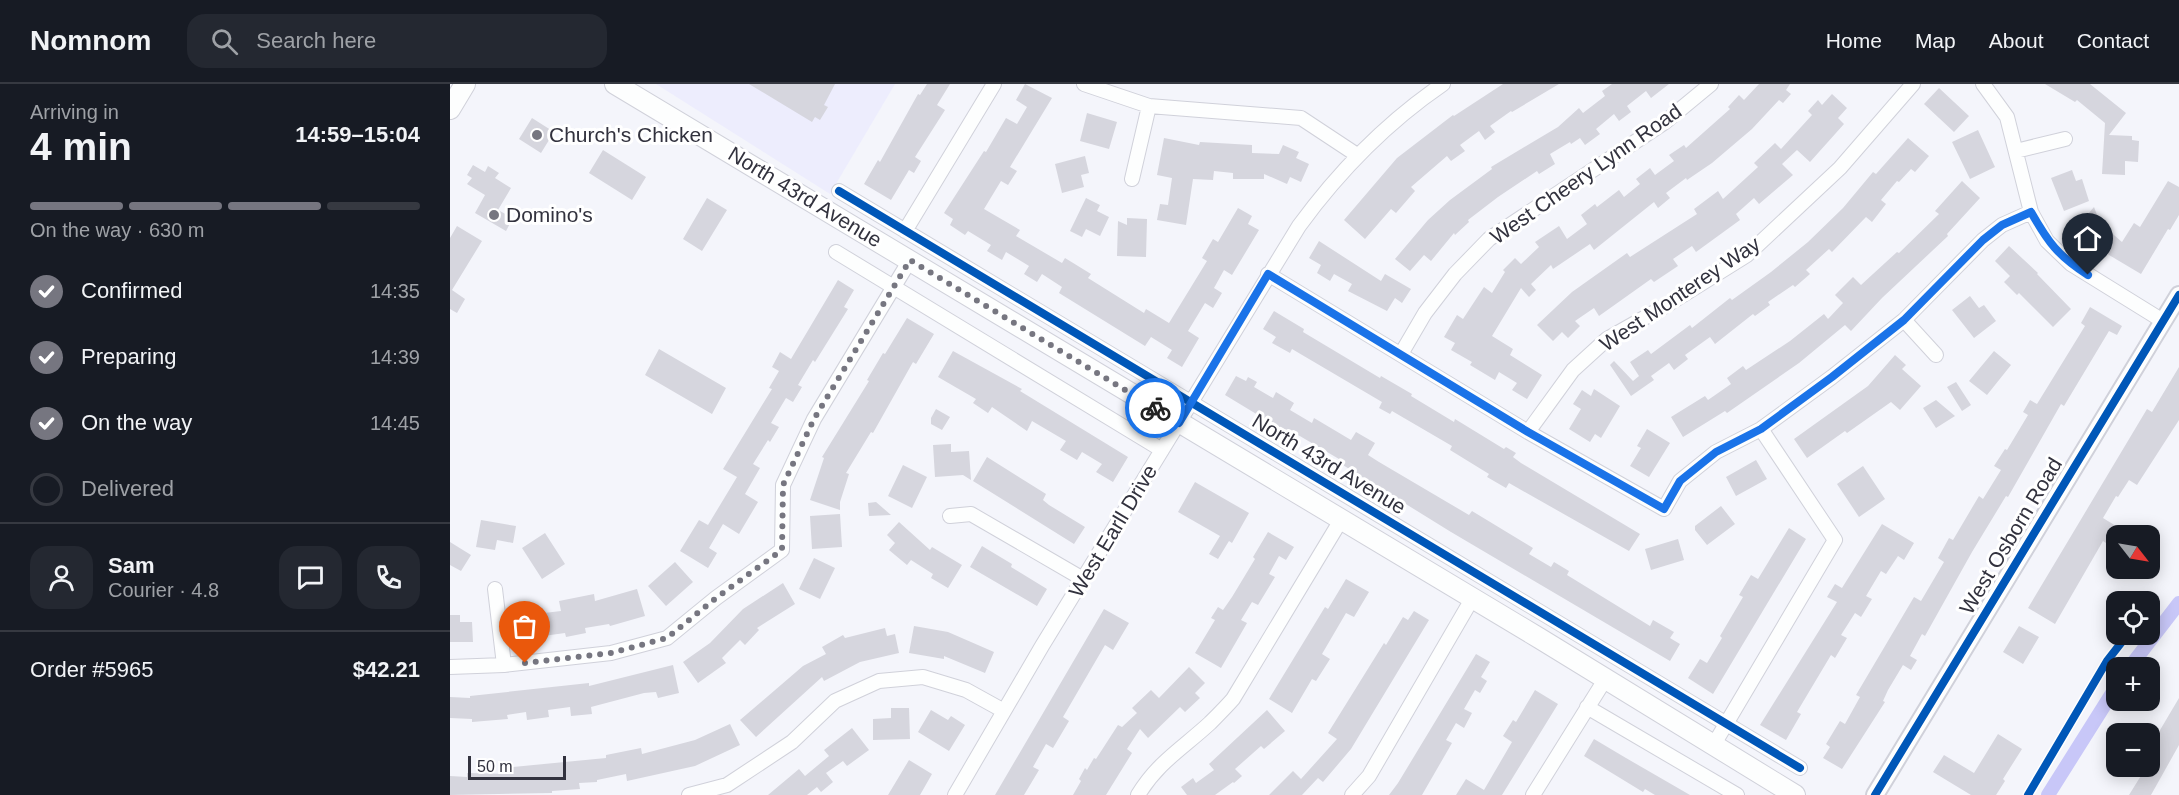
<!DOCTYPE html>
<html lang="en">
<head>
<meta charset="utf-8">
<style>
	:root { --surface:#171b24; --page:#242831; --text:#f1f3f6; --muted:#9ea1a6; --line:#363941; --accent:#767680 }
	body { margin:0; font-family:Arial,sans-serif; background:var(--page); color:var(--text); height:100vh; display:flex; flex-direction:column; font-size:22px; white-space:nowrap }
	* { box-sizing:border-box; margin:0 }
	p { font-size:20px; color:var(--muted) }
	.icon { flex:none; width:33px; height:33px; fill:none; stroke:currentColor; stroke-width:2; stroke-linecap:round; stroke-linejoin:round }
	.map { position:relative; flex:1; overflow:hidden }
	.panel { display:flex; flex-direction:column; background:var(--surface); width:450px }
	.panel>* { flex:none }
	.needle { width:39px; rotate:121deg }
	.fabs { position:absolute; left:1656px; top:441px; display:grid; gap:12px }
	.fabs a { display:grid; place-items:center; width:54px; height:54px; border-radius:12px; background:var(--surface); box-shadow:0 3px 15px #0003; font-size:30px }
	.scale { position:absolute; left:18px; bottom:15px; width:98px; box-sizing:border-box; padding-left:6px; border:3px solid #32323e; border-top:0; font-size:16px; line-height:21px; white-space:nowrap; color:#32323e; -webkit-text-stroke:4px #fff; paint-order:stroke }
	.pin { position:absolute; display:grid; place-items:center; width:51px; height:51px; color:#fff; margin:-62px -26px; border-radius:50% 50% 50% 0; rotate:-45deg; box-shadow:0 0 6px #0007 }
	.pin .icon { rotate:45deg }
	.courier { position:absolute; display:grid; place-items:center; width:60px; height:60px; margin:-30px; border:4px solid #1a73e8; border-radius:50%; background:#fff; color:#222; box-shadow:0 2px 8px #0007 }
	.summary em { font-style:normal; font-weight:700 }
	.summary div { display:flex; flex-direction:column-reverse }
	.summary { display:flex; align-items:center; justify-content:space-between; height:102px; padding:0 30px }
	h1 { font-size:39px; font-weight:700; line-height:45px }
	.bar { display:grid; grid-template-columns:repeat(4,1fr); gap:9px 6px; align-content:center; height:72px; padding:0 30px }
	.bar i { height:8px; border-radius:4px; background:var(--line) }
	.bar .active { background:var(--accent) }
	.bar p { grid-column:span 4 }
	.line { display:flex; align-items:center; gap:15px; padding:0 30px; border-top:2px solid var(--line) }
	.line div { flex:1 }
	.round { display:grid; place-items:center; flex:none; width:63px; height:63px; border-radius:18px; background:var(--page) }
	ol { padding:0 30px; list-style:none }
	li { display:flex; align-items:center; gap:18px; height:66px }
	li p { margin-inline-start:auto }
	li .icon { padding:6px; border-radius:50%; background:var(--accent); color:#fff; stroke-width:4 }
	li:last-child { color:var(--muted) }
	li i { width:33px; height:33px; border:3px solid var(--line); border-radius:50% }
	header { display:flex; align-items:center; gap:36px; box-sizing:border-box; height:84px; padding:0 30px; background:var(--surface); border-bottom:2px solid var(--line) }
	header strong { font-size:28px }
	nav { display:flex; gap:33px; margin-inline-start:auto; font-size:21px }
	.search { width:420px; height:54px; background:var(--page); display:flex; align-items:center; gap:15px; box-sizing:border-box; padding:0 21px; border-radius:18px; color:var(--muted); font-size:22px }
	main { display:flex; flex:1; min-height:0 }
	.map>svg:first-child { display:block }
	.built { fill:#ededfd }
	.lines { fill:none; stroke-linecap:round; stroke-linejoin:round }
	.canal { stroke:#c8c7f8; stroke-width:14 }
	.building { fill:#d6d6de }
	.minor-casing { stroke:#d0d1da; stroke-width:16 }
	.tertiary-casing { stroke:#d0d1da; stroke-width:20 }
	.secondary-casing { stroke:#d0d1da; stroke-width:22 }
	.minor { stroke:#fdfefe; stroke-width:14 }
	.tertiary { stroke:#fdfefe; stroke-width:16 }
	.secondary { stroke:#fdfefe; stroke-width:20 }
	.cycleway-casing { stroke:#fff; stroke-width:11 }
	.cycleway { stroke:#0057b8; stroke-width:8 }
	.done { stroke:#767680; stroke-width:6; stroke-dasharray:0 10.8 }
	.route { stroke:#1a73e8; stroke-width:8 }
	.poi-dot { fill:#767680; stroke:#fff; stroke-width:2 }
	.labels { text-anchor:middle; stroke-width:6; stroke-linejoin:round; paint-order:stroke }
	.poi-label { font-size:21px; fill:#32323e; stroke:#fff; text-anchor:start }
	.street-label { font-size:21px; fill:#32323e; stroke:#fff }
</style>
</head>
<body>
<header>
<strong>Nomnom</strong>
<div class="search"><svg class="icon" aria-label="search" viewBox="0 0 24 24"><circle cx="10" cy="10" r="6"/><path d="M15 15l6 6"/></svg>Search here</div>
<nav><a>Home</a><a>Map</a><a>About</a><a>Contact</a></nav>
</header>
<main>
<section class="panel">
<div class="summary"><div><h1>4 min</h1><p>Arriving in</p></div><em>14:59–15:04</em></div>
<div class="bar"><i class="active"></i><i class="active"></i><i class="active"></i><i></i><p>On the way · 630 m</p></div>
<ol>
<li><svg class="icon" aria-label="check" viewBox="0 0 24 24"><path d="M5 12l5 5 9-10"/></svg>Confirmed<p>14:35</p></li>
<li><svg class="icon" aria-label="check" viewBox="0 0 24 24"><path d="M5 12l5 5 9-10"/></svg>Preparing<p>14:39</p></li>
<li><svg class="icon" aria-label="check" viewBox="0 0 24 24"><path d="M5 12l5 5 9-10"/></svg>On the way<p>14:45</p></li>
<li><i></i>Delivered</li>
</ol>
<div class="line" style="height:108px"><a class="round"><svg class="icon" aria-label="person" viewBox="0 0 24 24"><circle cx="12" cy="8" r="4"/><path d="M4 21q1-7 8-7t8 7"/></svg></a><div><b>Sam</b><p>Courier · 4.8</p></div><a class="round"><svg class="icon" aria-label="chat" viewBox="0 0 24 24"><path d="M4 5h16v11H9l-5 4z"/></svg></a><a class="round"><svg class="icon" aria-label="phone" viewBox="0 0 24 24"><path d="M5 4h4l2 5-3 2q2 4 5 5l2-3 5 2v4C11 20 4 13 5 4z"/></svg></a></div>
<div class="line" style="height:78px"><div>Order #5965</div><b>$42.21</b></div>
</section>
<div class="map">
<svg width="1729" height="711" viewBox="0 0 1729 711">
	<rect width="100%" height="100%" fill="#f4f5fb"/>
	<path class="built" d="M206,0h239l-65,110z"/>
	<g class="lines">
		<path class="canal" d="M1679,584l50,-65
			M1598,711l68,-108"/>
	</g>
	<path class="building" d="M299,0h86l-11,21 4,2 -8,13 -5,-3 -3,5z
		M477,0h23l-13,21 8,5 -30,47 6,4 -7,12 -5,-3 -18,30 -27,-16 14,-24 2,2 38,-68 2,1z
		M575,0l27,14 -42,69 7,4 -9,14 -7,-4 -17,28 36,21 -4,6 46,27 3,-5 26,16 -3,4 56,35 2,-4 23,14 38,-62 -5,-3 11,-19 5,3 20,-34 14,8 -4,8 11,6 -27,45 -8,-5 -10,18 8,5 -9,15 -8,-5 -17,28 11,7 -17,29 -15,-9 5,-8 -21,-13 -6,9 -86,-53 3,-6 -20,-13 -5,8 -13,-8 5,-8 -23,-14 -4,8 -15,-9 4,-6 -23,-14 -3,4 -15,-10 3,-6 -9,-6 40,-62 2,1 20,-34 11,6 10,-17 -11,-7z
		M1053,0h56l-47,28 -1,-1 -21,15 5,6 -10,8 -6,-9 -19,14 5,6 -14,10 -4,-5 -36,31 4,4 -19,22 -5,-4 -26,30 -21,-19 53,-62 56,-43 1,1z
		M1162,0h57l-18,14 -5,-7 -19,15 4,6 -12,9 -5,-7 -18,15 4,5 -15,11 -5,-7 -9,6 -1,-2 -20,12 5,10 -16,10 -2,-3 -39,26 -30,23 1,2 -14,13 -1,-2 -23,28 -7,-6 -14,16 -15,-12 33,-39 22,-20 42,-31 -1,-2 67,-40 21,-19 4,5 22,-17 -3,-5z
		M1309,0h31l-4,6 5,4 -8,9 -4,-3 -27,29 -40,34 -25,17 -1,-2 -20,15 4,5 -12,10 -4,-6 -60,48 -4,-6 -37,25 -2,-4 -20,19 5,6 -7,7 -8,-9 -29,48 21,13 -3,6 32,20 -15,24 -15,-9 5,-7 -18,-11 -4,8 -25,-15 2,-3 -21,-12 4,-7 -11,-6 13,-22 6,4 21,-32 8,6 13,-21 -2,-2 12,-12 6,6 18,-17 -4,-5 24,-16 8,13 20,-15 -6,-9 14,-11 2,3 22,-17 5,7 16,-13 -4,-5 14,-11 5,7 19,-14 -5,-6 15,-10 2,3 44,-39 -2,-2 11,-12 5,5z
		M1595,0h45l36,29 -17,22 23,1v4l7,1 -1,21 -13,-1v14l-23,-1 3,-51 -28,-23 -2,2z
		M1489,4l30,28 -15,16 -30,-28z
		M1382,10l15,14 -9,10 6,6 -34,38 -13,-12 -15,14 11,11 -34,29 -5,-6 -18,16 4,6 -44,32 -4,-6 -19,13 5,7 -24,16 -3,-3 -52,37 -5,-8 -19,13 5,5 -12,12 -6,-6 -9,9 -16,-16 35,-33 55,-39 3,4 67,-43 -3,-5 24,-18 5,8 35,-32 -4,-4 21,-20 6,6 31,-34 -4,-4 10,-11 4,5z
		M637,29l30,9 -8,27 -29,-8z
		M82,34l22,14 -13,21 -22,-14z
		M1528,46l17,37 -25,12 -18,-37z
		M714,54l35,7 1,-3 52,3v8l27,1 4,-9 16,7 -3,6 13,6 -8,18 -11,-5 -3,7 -23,-10v5h-31v-6l-19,-2 -1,9 -20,-1 -7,46 -29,-5 3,-16 8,1 4,-27 -15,-3z
		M1458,54l21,18 -14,16 -4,-3 -12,13 -2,-1 -16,19 5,4 -14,18 -6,-5 -34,35 -3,-3 -23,21 4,4 -15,13 -2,-2 -25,17 2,3 -15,11 -2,-2 -38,30 -5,-7 -25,18 3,4 -14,11 -5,-7 -18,13 3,4 -23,16 -21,-31 4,-4 19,20 6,-5 -9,-14 18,-12 3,4 39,-29 2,3 38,-30 2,2 39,-28 37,-30 35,-34 30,-36 3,2z
		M153,66l43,27 -14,23 -43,-27z
		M635,72l4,17 -8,2 3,12 -22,6 -7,-29z
		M23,81l12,7 3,-6 11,7 -4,5 16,10 -13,22 15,8 -7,13 -31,-18 10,-18 -18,-11 5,-6 -5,-3z
		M1622,86l4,11 6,-2 7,22 -25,10 -13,-33z
		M1512,97l18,17 -33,36 1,2 -66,62 -31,33 -6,-6 -46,38 -72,50 -2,-2 -42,26 -12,-20 34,-21 3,4 23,-16 -4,-6 16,-12 3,4 44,-29 34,-27 4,5 15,-16 -8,-8 18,-18 8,8 36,-33 2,1 40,-39 -4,-3z
		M1718,97l11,6v28l-9,15 -2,-1 -27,45 -32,-19 -33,-27 18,-21 6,16 22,19 12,-19 6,4z
		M257,114l20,12 -25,41 -19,-12z
		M636,114l14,7 -3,6 12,6 -9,19 -14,-7 -4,8 -12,-6z
		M677,134l20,1 -1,38 -29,-1 1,-35 9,4z
		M7,142l25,15 -30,49 13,9 -8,14 -7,-4v-71z
		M869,157l62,40 4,-7 26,15 -9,14 -7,-5 -8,13 -39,-20 4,-7 -18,-10 -4,7 -13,-8 4,-8 -12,-7z
		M1559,162l29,27 -1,1 34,35 -18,18 -34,-34 -2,2 -13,-13 6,-6 -15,-15z
		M388,196l16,10 -10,17 4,2 -33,53 -2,-2 -15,25 4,2 -9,15 -7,-4 -15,25 8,4 -9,15 -2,-2 -15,24 7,4 -15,26 13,8 -19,32 -16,-10 -14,24 8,5 -9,15 -28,-17 19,-31 9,5 29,-48 -14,-8 49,-80 -3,-1 10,-17 -7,-4 8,-15 11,7z
		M1520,212l9,12 5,-3 12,16 -22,17 -22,-28z
		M1640,223l32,19 -5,9 -8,-4 -45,75 -3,-2 -53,93 -2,-1 -34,56 -47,84 -3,-2 -12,22 7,4 -6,10 -8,-5 -15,25 -5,11 2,1 -43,67 -19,-11 7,-11 -4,-3 14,-23 5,3 15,-27 -4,-2 58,-98 7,4 23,-39 -6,-4 11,-20 4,2 26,-44 4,3 18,-29 -7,-4 11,-17 2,1 21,-35 -5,-3 7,-12 7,4 48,-78 -4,-3z
		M824,227l30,18 -1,3 77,46 1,-2 31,18 -1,2 43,26 1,-3 49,30 2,-2 10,6 -3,4 8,6 119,71 -11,17 -120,-68 -3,5 -19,-11 2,-3 -39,-24 2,-4 -60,-35 -2,3 -11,-6 3,-6 -90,-53 -2,4 -18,-10 4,-6 -13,-8z
		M457,234l27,16 -18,30 -3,-2 -40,71 -2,-1 -25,41 3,1 -9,28v8l-30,-10 14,-42 -2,-1 47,-76 -2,-1 16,-27 2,1z
		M209,265l67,39 -14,26 -67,-39z
		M503,267l69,38 -2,2 108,66 -15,25 -17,-10 6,-8 -20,-12 -5,8 -17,-10 6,-9 -34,-20 -5,10 -35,-24 -4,6 -15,-10 3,-4 -38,-22z
		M1544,267l17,14 -24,30 -18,-14z
		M1445,271l11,10 -4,4 19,17 -21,24 -9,-8 -44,31 -2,-2 -38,27 -13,-19 74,-53z
		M1729,283v53l-42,65 -8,-5 -11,17 -2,-1 -13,22 13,8 -10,17 -3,-2 -48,83 -27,-16 119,-199 5,3z
		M786,292l10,5 2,-4 9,5 -3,5 19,11 3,-6 18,11 -4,7 22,13 2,-5 37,22 5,-8 19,11 -7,12 11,7 90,53 3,-4 61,37 -4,6 22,13 3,-5 15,9 -2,4 83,51 3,-6 21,12 -4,6 10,6 -10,17 -219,-129 -113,-70 1,-3 -46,-27 -2,3 -66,-40z
		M1506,298l15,23 -9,6 -15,-24z
		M1144,305l26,17 -19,32 -6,-4 -5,8 -21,-13 12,-20 -8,-5 9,-14 9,6z
		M1486,316l19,16 -19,12 -13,-20z
		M486,325l14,8 -8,13 -11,-6v-6z
		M1197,345l23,14 -21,34 -19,-11 11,-18 -4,-2z
		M501,360v8l18,-1 2,29 -8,-5 -28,2 -2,-32z
		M537,373l59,37 -3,6 6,5 36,22 -11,17 -101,-63z
		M1306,376l11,19 -31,17 -10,-19z
		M453,381l24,12 -15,31 -24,-12z
		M1413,382l22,33 -26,18 -22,-33z
		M745,398l54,31 -17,30 -3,-2 -11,18 -9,-5 11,-18 -42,-24z
		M426,418l15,13 -22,1 -1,-13z
		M1271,422l14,18 -28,21 -12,-15v-4z
		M390,430l2,33 -30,2 -2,-33z
		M31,436l35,6 -3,17 -16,-3 -2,10 -19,-3z
		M449,438l31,28 2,-3 30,18 -14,23 -17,-10 2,-4 -22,-14 -4,5 -18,-15 6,-7 -8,-8z
		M1432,440l32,19 -10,17 -6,-4 -12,18 -5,-3 -15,25 6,3 -11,18 -6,-4 -14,22 6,3 -12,20 -4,-3 -34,57 4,2 -15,26 -26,-15 77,-123 -10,-5 8,-13 7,4z
		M1339,444l17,11 -93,155 -25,-16 12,-19 7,4 15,-25 -2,-2 23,-39 -4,-2 12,-20 7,4z
		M818,448l26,15 -8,13 -7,-4 -10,18 6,3 -17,28 -6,-3 -11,18 6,3 -26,45 -26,-15 20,-33 -4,-2 7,-11 5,3 9,-13 23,-38 -2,-2z
		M95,449l20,31 -23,15 -20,-31z
		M1228,455l6,21 -33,10 -6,-21z
		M0,458l21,13 -10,16 -11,-6z
		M532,462l30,18 -1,3 36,22 -10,17 -67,-39z
		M364,474l21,10 -15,31 -21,-10z
		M225,478l18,20 -27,24 -18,-20z
		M896,495l23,13 -15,25 -8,-4 -24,41 8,5 -14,22 -4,-2 -20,34 -23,-14 56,-92 3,2z
		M333,499l12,21 -38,24 2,2 -14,15 -5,-5 -18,18 4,5 -28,20 -15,-21 27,-19 33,-34z
		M187,505l8,27 -35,10 -1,-2 -24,4 1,5 -20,4 -1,-4 -43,6 -3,-23 42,-5 -2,-10 35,-7 1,7z
		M654,525l25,14 -16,27 -8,-5 -42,72 6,4 -16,27 -7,-4 -13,23 6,3 -15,25h-29z
		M964,527l15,9 -78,129 -28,33 -5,-4 -16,17h-33l24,-24 8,8 36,-40 -9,-6 56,-90 2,2 17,-28 5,3z
		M0,531h10v7h12l1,20h-23z
		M464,542l34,6 46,20 -9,21 -41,-17v3l-35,-6z
		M1569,542l20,11 -16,27 -20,-12z
		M435,544l2,8 8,-2 4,19 -39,9 -36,19 -2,-4 -66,60 -16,-17 63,-54 23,-12 -4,-7 21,-12 2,3z
		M1026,570l14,8 -9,15 6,4 -7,12 -5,-3 -11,19 8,4 -8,15 -8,-5 -10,17 6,3 -30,52h-33l9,-12z
		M223,581l6,28 -21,5 -2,-6 -12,1 -53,14 1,7 -21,2 -1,-9 -22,3 1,7 -22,3 -1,-8 -19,3 1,4 -36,3v-3l-22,-1v-21l20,1v-2l119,-13v3z
		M739,583l16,16 -10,10 5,5 -15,14 -5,-5 -32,31 -8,-9 -13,20 5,4 -26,42h-33l8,-14 -2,-2 6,-11 2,2 7,-12 2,1 22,-34 4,2 15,-14 -5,-5 19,-18 8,8z
		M1085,606l23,14 -56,91h-46l10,-16 18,11 28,-48 -9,-6 10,-16 3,2z
		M1729,614v47l-28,50h-22l18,-29h3v-19z
		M441,624h18l1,31 -37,1v-21l18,-1z
		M481,626l17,10 3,-4 14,9 -16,26 -31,-19z
		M817,626l18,21 -21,18 -3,-3 -26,23 7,7 -8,7 -1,-1 -18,13h-28l-6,-8 12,-9 3,5 18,-13 -5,-6z
		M280,640l10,21 -45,21 -68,15 -1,-7 -29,6v2l-18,1 1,6 -28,2v2l-102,2v-19l17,1v-4l46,1v-7l93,-9v-3l35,-7 1,6 53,-14z
		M402,644l17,22 -22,16 -4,-5 -17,12 7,9 -12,10 -4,-5 -10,8h-39l31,-26 6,7 24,-20 -5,-6z
		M1548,650l24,15 -19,30 2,2 -9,14h-25l-38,-23 11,-17 30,18z
		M1144,655l32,19 64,37h-35l-10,-6 -2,3 -59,-36z
		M459,676l23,14 -12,21h-32z"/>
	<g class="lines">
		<defs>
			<path id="minor" d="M634,0l65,22 152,12 56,37
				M1533,0l24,33 24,95 16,29 24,23 92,57
				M1566,67l49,-12
				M682,95l17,-73
				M389,107l961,577
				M455,147l89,-147
				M386,168l326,198
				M818,190l260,158 136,77 16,-28 36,-29 45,-23 71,-52 72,-57 79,-80 19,-15 29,-13
				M1454,236l32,35
				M951,270l24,-41 30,-39 34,-35 176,-117 46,-38
				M1078,348l45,-62 34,-31 60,-34 80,-50 93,-87 73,-84
				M500,432l21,-2 112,65
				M45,505l9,76
				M0,583l54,-2 107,-12 56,-15 49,-40 66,-48 1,-65 31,-66 96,-159
				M1137,623l150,88
				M1263,662l122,-206 -74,-111
				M239,711l38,-10 65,-43 43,-41 44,-20 44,-4 43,13 38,21
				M505,711l87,-149 257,-420c41,-56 87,-103 144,-142
				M688,711c20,-33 45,-47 72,-72 8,-8 16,-16 23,-24l108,-179
				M902,711l17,-19 103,-177
				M1083,711l73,-117"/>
			<path id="tertiary" d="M1425,711l304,-500"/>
			<path id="secondary" d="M165,0l924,554 256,157
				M0,25l15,-25"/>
		</defs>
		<use href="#minor" class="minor-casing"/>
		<use href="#tertiary" class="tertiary-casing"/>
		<use href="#secondary" class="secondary-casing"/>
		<use href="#minor" class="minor"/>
		<use href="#tertiary" class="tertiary"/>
		<use href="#secondary" class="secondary"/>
		<defs>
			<path id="cycleway" d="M389,107l961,577
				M1425,711l304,-500
				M1578,711l79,-134 21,-27"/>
		</defs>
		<use href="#cycleway" class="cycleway-casing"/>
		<use href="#cycleway" class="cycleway"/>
	</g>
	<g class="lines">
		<path class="done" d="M75,579l86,-10 56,-15 49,-40 66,-48 1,-65 31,-66 96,-159 245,148"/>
		<path class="route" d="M705,324l24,15 89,-149 260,158 136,77 16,-28 36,-29 45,-23 71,-52 72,-57 79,-80 19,-15 29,-13c17,30 27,44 57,63"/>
	</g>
	<g class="poi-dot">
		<circle cx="87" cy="51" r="6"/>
		<circle cx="44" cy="131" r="6"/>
	</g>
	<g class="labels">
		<g class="poi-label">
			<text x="99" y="58">Church's Chicken</text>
			<text x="56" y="138">Domino's</text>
		</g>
		<g class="street-label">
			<text transform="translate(1136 90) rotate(-35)" y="7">West Cheery Lynn Road</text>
			<text transform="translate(355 113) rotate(31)" y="7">North 43rd Avenue</text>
			<text transform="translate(1230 210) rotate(-34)" y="7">West Monterey Way</text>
			<text transform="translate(879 380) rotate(31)" y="7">North 43rd Avenue</text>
			<text transform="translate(663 447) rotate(-59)" y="7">West Earll Drive</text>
			<text transform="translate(1561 452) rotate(-59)" y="7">West Osborn Road</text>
		</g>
	</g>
</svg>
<div class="fabs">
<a><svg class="needle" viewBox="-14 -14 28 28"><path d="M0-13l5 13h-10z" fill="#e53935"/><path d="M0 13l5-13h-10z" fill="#9ea1a6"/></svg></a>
<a><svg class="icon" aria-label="locate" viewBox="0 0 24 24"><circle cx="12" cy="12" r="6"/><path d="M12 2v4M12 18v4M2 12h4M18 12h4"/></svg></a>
<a>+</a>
<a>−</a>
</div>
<div class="scale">50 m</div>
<div class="pin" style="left:75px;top:579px;background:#ea580c"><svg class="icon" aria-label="bag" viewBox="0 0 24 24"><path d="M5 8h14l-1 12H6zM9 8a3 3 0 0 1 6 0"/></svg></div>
<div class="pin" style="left:1638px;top:191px;background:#1f2937"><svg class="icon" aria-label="home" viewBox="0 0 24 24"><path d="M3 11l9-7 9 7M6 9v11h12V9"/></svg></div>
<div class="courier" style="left:705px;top:324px"><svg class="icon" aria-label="bike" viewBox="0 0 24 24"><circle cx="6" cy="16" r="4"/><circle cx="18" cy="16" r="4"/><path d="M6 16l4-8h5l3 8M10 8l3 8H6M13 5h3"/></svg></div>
</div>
</main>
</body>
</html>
